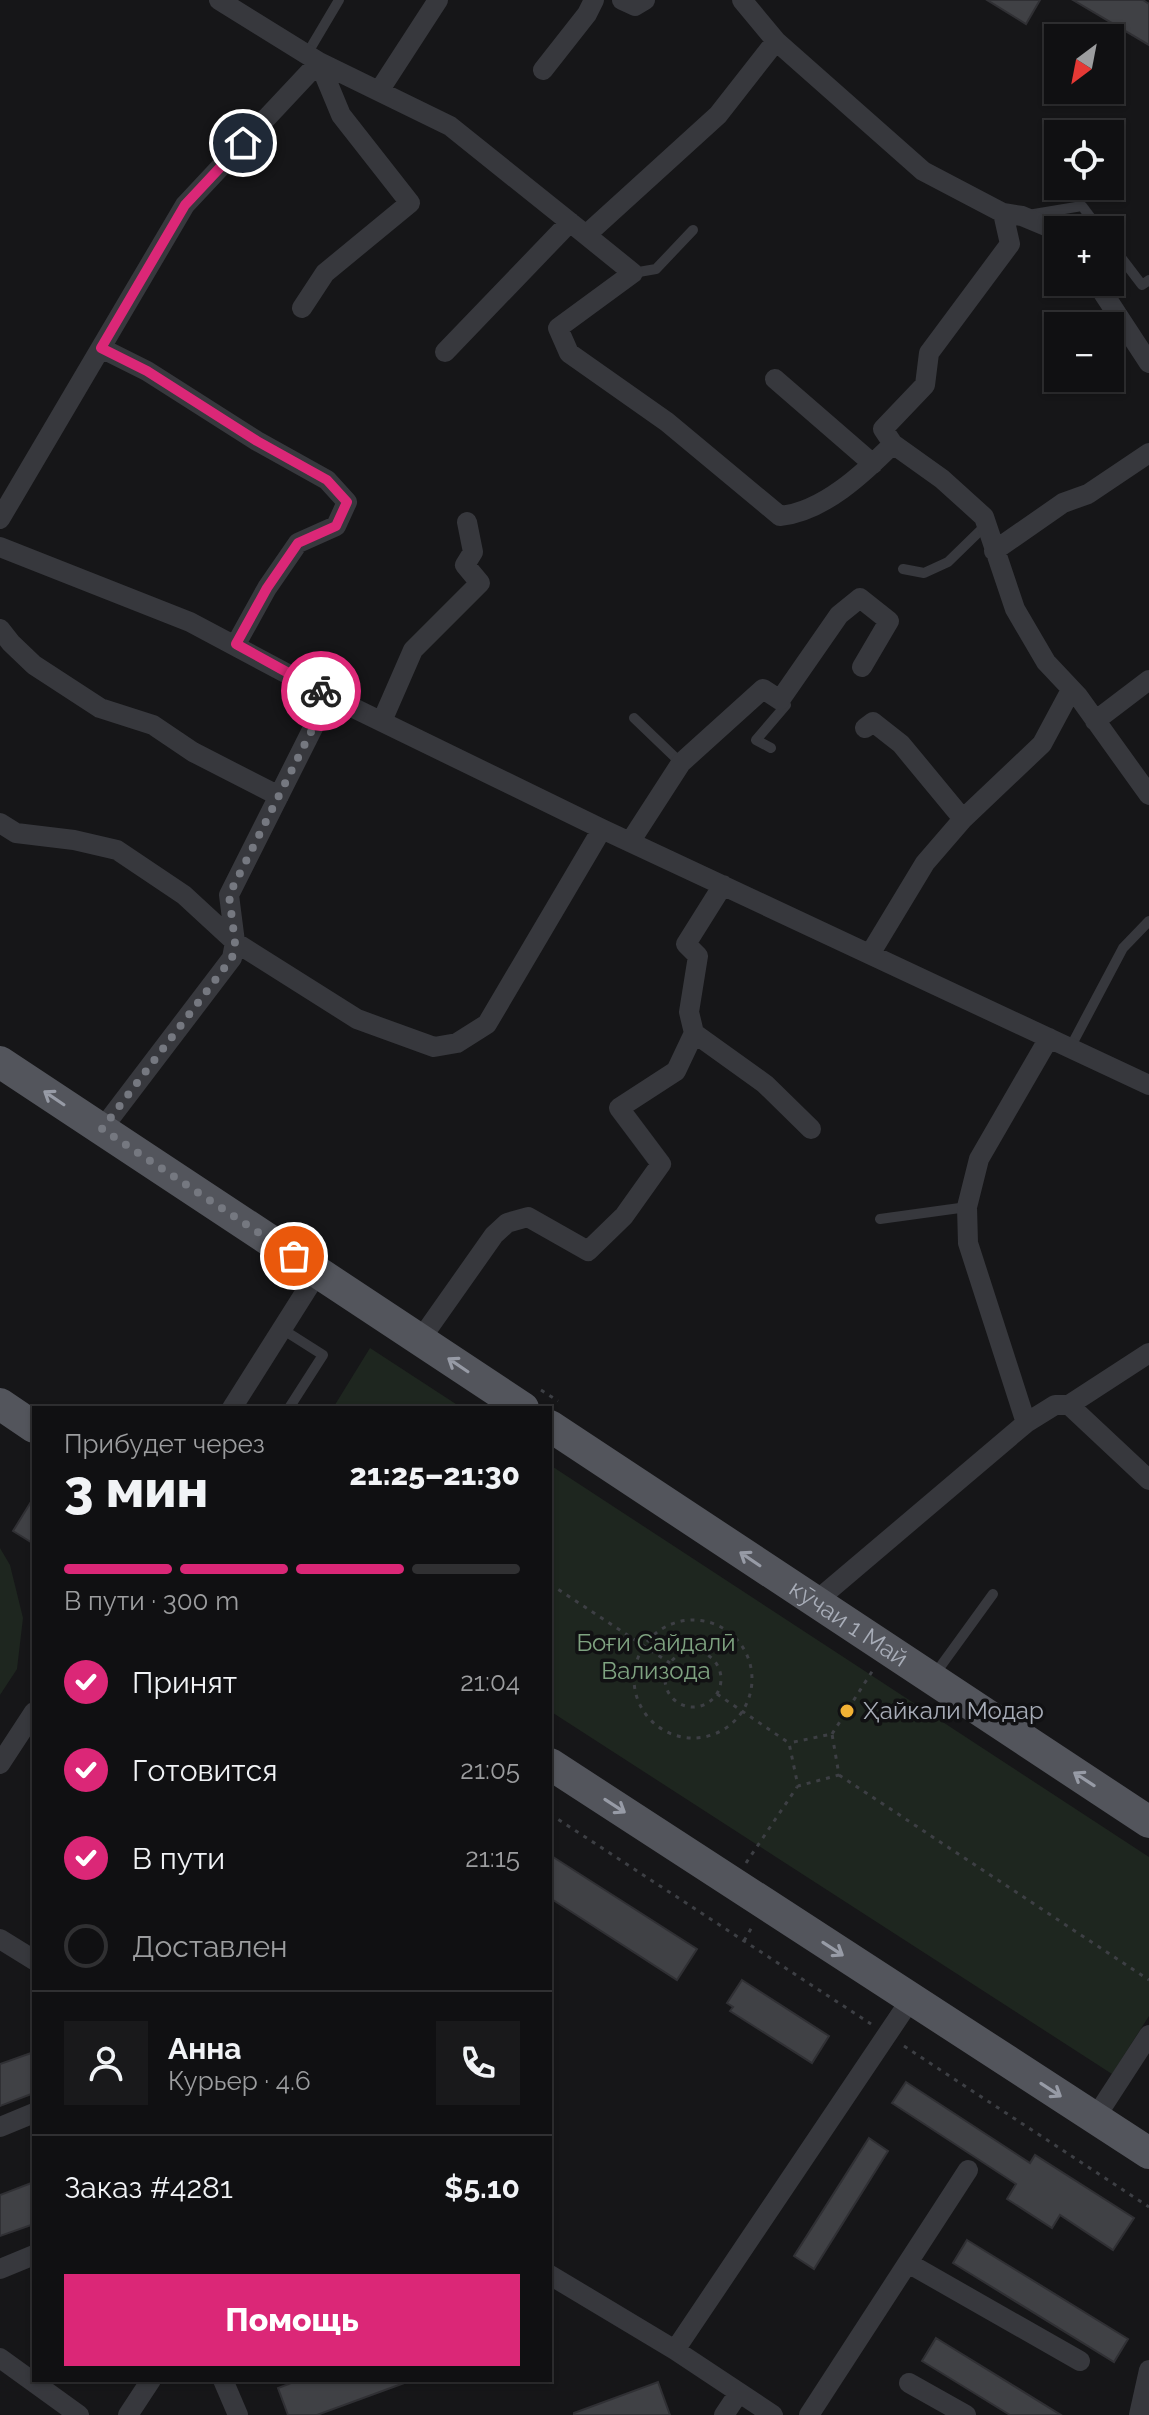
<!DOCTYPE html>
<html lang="ru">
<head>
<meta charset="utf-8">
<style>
	:root { --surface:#101012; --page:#19191b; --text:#f1f3f6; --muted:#9c9d9f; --line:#303032; --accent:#db2777 }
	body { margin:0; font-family:Raleway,sans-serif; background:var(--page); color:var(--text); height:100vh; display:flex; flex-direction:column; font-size:30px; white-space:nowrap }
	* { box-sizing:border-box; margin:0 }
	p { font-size:26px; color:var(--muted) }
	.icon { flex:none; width:44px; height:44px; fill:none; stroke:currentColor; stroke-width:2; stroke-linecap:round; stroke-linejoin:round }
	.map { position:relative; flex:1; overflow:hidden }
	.side { position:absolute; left:32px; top:1406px; width:520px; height:976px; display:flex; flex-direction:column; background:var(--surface); border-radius:0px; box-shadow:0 2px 6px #0004,0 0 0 2px var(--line) }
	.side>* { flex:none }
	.needle { width:52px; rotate:212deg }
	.fabs { position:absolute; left:1044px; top:24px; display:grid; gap:16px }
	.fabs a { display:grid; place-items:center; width:80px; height:80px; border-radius:0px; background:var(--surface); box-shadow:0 2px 6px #0004,0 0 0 2px var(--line); font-size:40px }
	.pin { position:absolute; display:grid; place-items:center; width:68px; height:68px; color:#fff; margin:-34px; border:4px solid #fff; border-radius:50%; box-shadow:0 2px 8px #0007 }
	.courier { position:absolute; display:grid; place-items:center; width:80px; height:80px; margin:-40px; border:6px solid #db2777; border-radius:50%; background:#fff; color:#222; box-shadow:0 2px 10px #0007 }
	.summary em { font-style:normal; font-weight:800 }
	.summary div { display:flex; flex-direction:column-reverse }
	.summary { display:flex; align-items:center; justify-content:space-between; height:136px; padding:0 32px }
	h1 { font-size:52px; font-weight:800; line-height:60px }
	.bar { display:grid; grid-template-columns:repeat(4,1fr); gap:12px 8px; align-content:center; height:96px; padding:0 32px }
	.bar i { height:10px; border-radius:6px; background:var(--line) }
	.bar .active { background:var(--accent) }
	.bar p { grid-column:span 4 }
	.line { display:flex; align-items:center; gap:20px; padding:0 32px; border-top:2px solid var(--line) }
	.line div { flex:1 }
	.round { display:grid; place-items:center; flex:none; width:84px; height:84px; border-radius:0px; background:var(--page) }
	ol { padding:0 32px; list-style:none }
	li { display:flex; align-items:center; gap:24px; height:88px }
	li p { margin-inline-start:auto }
	li .icon { padding:8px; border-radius:50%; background:var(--accent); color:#fff; stroke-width:4 }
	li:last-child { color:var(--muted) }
	li i { width:44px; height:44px; border:4px solid var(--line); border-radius:50% }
	.button { display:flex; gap:16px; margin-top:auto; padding:16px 32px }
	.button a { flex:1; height:92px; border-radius:0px; background:var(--accent); color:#fff; font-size:32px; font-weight:800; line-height:92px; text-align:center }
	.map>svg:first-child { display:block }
	.green { fill:#1e261f }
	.building { fill:#404145; stroke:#303034; stroke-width:2 }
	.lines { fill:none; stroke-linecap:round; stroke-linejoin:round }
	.path { stroke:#3d3f44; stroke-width:3; stroke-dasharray:4 6; stroke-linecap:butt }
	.service { stroke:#37383d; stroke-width:10 }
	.minor { stroke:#37383d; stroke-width:20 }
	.primary { stroke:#53555c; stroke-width:32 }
	.oneway { stroke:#979ba6 }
	.done { stroke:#757880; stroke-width:8; stroke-dasharray:0 14.4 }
	.route { stroke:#db2777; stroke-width:10 }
	.poi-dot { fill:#f2b134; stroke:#111113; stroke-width:3 }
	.labels { text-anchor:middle; stroke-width:7; stroke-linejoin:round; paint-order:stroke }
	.street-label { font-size:24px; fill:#a8adb8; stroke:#111113 }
	.park-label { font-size:24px; fill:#7fa381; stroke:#111113 }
	.poi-label { font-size:24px; fill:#a8adb8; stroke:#111113; text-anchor:start }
</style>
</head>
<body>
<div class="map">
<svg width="1149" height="2415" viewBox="0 0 1149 2415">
	<rect width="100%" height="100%" fill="#161618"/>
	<path class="green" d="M370,1348l92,60h-129z
		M550,1465l599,392v159l-37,58 -562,-363z
		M0,1548l10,17 13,53 -6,51 -17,26z"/>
	<path class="building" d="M987,0h53l-14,24z
		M1073,0h70l6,4v41z
		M34,1497v47l-21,-13z
		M550,1855l147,94 -20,31 -127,-82z
		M742,1980l87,56 -17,27 -82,-52 3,-4 -6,-4z
		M34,2052v41l-34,13v-42z
		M906,2082l124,81 5,-8 99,63 -21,32 -53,-35 -8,13 -45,-29 9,-15 -124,-81z
		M869,2138l19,13 -74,118 -20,-13z
		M34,2182v42l-34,12v-41z
		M967,2240l161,99 -14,23 -161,-99z
		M936,2338l125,77h-51l-88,-54z
		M299,2380h108v2l-90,33h-29l-10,-27z
		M658,2382l12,33h-96v-2z"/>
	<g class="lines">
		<path class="path" d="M541,1390l17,11
			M550,1584l120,79
			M634 1679a59 59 0 1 1 118 0a59 59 0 1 1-118 0Z
			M665 1679a28 28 0 1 1 56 0a28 28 0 1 1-56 0Z
			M717,1694l72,49 9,43 41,-11 -7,-41 -43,9
			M832,1734l41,-64
			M839,1775l310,205
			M550,1814l321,210
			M746,1863l51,-76
			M744,1941l8,-14
			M904,2046l245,161"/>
		<path class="service" d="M307,54l32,-54
			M1028,215l54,-9 18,24
			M1110,243l32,42 7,-5
			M633,273l23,-4 37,-39
			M903,569l21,4 24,-11 38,-37
			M634,718l47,45
			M771,748l-15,-8 30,-35 -5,-3
			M1070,1048l53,-100 26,-27
			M880,1219l87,-12
			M282,1329l41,26 -34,53
			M935,1674l58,-80"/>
		<path class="minor" d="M219,0l100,62 131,64 136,109 132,-120 58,-74
			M622,0l13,6 10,-6
			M742,0l34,41 147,130 80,42 19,3 36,15
			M543,70l44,-56 7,-14
			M379,91l59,-91
			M586,235l47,38 -75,55 11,25 98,69 113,94c43,-4 84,-43 113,-72l-10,-15 42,-44 4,-32 81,-109 -7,-31
			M1096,282l53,81
			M101,348l46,23 110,70 70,39 20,22 -11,24 -38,17 -31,45 -31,56
			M445,352l125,-130
			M775,379l98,85
			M893,444l49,35 42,38 31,92 31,53 32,34 71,99
			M0,519l185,-314 134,-143 22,53 69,88 -85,70 -23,35
			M0,547l190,75 139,74 273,133 547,256
			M994,551l69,-48 25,-9 61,-41
			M0,629l11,14 23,22 66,43 53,17 40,27 86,44
			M382,721l31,-71 67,-67 -15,-18 8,-13 -6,-30
			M1095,721l54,-41
			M865,728l8,-6 28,22 62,75
			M0,823l16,10 58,7 43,10 67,45 51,47 122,77 77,28 23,-4 30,-19 115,-195
			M630,842l51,-79 82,-74 17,11 59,-85 21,-17 29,23 -27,46
			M870,954l55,-91 38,-44 79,-75 29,-54
			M694,1033l71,51 46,45
			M102,1129l130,-171 3,-16 -6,-47 100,-199
			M420,1340l74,-105 13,-12 21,-6 60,34 36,-35 37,-52 -42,-56 57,-37 18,-38 -5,-21 9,-56 -12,-12 37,-59
			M1069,1405l80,75
			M232,1408l86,-136
			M1026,1423l-58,-180 -1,-36 12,-48 70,-121
			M815,1602l211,-179 29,-18h14l80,-52
			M0,1764l34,-52
			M0,1939l34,21
			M1095,2118l54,-83
			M0,2127l34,-14
			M908,2263l172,98
			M0,2269l34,-14
			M550,2275l125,75 236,-351
			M675,2350l98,65
			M0,2358l79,57
			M223,2380l15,35
			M909,2383l57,32
			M128,2415l23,-35
			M724,2415l14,-21
			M809,2415l159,-245
			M1139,2415l10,-45"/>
		<g class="primary">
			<path d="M0,1062l523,346"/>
			<path d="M0,1404l34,23"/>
			<path id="s1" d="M550,1426l599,396"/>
			<path d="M550,1764l599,389"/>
		</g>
	</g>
	<defs><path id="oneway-shaft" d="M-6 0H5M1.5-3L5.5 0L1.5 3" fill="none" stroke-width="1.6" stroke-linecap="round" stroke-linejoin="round" transform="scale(2)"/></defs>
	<g class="oneway">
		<use href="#oneway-shaft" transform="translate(54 1098) rotate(-146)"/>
		<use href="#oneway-shaft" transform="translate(458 1365) rotate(-146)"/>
		<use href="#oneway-shaft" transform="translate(750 1559) rotate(-146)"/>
		<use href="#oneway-shaft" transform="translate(1084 1779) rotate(-147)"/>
		<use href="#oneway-shaft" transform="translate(615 1806) rotate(33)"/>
		<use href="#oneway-shaft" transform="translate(833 1949) rotate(33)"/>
		<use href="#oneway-shaft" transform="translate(1051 2090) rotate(33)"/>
	</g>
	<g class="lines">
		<path class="done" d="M294,1256l-192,-127 130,-171 3,-16 -6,-47 100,-199 -8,-5"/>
		<path class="route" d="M243,143l-58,62 -84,143 46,23 110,70 70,39 20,22 -11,24 -38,17 -31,45 -31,56 85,47"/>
	</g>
	<circle class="poi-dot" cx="847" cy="1711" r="8"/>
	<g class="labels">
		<g class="street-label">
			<text dy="8" stroke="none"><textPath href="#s1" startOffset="358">кӯчаи 1 Май</textPath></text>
		</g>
		<g class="park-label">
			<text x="656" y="1651">Боғи Сайдалӣ<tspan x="656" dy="28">Вализода</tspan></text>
		</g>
		<g class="poi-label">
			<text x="863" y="1719">Ҳайкали Модар</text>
		</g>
	</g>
</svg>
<div class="fabs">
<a><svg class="needle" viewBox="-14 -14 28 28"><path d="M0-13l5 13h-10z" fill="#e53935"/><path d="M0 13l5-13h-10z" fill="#9c9d9f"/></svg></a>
<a><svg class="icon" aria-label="locate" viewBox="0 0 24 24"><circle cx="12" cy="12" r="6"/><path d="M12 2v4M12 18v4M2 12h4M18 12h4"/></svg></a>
<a>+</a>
<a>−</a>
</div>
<div class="pin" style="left:294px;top:1256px;background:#ea580c"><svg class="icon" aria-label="bag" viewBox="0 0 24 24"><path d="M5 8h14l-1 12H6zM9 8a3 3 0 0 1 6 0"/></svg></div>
<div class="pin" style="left:243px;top:143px;background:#1f2937"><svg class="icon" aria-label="home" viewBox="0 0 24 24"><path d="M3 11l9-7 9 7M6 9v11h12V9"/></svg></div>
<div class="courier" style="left:321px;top:691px"><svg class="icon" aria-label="bike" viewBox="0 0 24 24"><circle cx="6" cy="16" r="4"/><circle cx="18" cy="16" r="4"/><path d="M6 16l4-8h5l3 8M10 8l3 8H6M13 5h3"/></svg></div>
<section class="side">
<div class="summary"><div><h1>3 мин</h1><p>Прибудет через</p></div><em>21:25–21:30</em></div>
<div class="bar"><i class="active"></i><i class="active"></i><i class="active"></i><i></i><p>В пути · 300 m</p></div>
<ol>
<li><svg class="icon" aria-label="check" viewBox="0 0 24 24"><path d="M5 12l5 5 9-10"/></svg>Принят<p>21:04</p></li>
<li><svg class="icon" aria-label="check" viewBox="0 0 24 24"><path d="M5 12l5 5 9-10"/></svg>Готовится<p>21:05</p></li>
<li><svg class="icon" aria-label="check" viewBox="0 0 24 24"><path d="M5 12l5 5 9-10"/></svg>В пути<p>21:15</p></li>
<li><i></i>Доставлен</li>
</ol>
<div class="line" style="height:144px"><a class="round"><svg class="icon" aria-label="person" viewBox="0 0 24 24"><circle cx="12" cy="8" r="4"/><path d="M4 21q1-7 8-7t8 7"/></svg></a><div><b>Анна</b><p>Курьер · 4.6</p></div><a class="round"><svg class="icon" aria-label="phone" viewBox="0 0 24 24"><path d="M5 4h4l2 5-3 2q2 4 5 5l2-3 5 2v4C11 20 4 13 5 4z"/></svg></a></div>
<div class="line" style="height:104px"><div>Заказ #4281</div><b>$5.10</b></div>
<div class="button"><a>Помощь</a></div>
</section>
</div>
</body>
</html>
